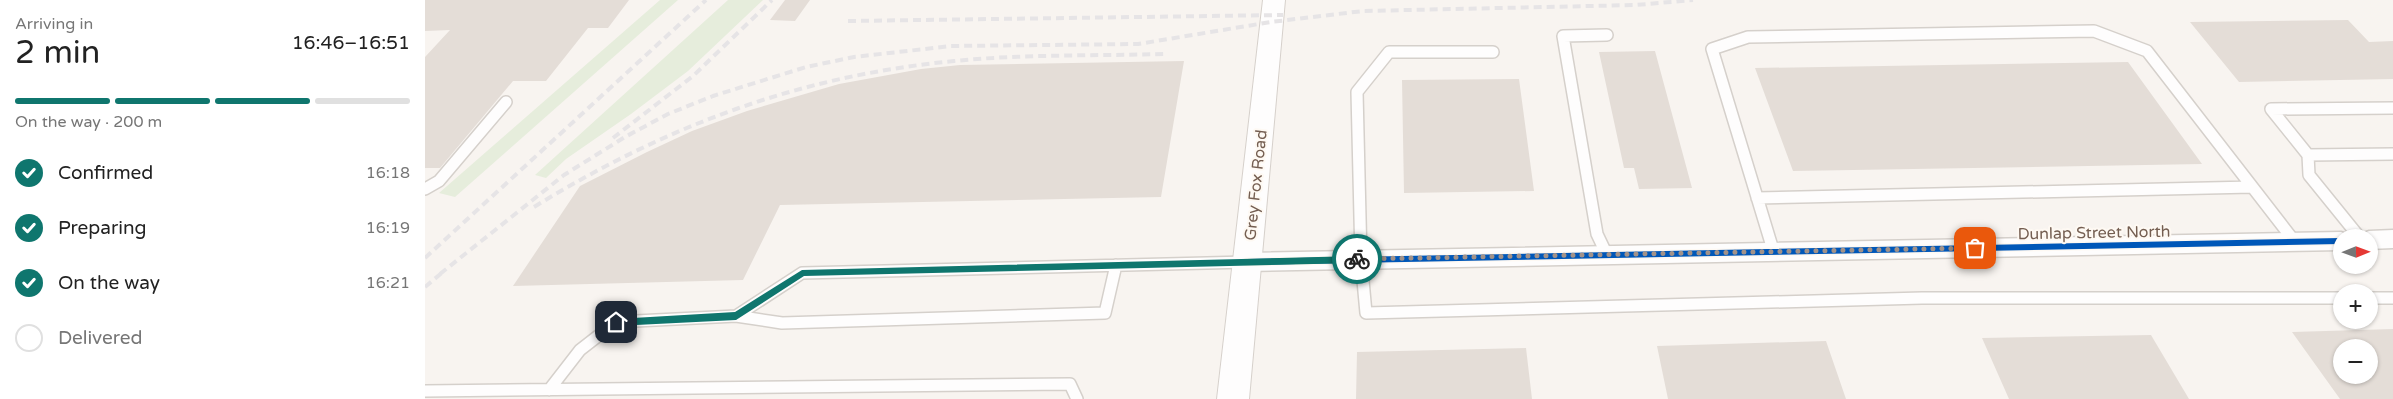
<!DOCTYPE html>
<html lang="en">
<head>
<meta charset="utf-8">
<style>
	:root { --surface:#fff; --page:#f6f6f6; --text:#222; --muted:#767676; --line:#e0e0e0; --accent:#0f766e }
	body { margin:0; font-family:"Varela Round",sans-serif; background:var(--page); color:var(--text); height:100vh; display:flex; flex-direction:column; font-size:19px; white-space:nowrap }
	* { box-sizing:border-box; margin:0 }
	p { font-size:16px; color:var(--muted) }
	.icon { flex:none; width:28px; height:28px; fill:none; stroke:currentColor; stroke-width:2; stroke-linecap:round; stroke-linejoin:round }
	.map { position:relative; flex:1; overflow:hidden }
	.side { display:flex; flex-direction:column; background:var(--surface); width:425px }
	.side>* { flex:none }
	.needle { width:32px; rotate:89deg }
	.tools { position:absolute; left:1908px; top:229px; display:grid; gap:10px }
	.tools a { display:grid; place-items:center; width:45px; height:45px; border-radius:50%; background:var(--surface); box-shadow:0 1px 4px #0004; font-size:25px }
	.pin { position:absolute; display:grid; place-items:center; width:42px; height:42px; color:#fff; margin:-21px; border-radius:10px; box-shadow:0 2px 8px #0006 }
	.courier { position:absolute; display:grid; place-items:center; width:50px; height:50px; margin:-25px; border:4px solid #0f766e; border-radius:50%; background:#fff; color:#222; box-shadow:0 1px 6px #0007 }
	.summary em { font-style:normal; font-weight:600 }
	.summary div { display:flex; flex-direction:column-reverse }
	.summary { display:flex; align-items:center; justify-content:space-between; height:85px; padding:0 15px }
	h1 { font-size:32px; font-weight:600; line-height:38px }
	.bar { display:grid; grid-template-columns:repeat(4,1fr); gap:8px 5px; align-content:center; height:60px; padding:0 15px }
	.bar i { height:6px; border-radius:4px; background:var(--line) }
	.bar .selected { background:var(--accent) }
	.bar p { grid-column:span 4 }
	ol { padding:0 15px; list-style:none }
	li { display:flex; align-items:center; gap:15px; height:55px }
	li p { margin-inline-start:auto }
	li .icon { padding:5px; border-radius:50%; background:var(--accent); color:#fff; stroke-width:4 }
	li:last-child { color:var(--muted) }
	li i { width:28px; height:28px; border:2px solid var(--line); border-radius:50% }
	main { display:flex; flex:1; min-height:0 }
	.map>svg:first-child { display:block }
	.green { fill:#e6eddc }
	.building { fill:#e4ddd7; fill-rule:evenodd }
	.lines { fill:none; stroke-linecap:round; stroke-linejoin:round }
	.lane-casing { stroke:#d5d0cb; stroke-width:14 }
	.street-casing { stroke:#d5d0cb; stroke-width:3 }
	.secondary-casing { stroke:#d6d0cb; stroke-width:2 }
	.lane { stroke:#fefdfd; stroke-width:11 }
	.street { fill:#fefdfd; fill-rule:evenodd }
	.secondary { fill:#fefdfd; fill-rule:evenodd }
	.rail { stroke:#e6e4e6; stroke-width:4; stroke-dasharray:8 5; stroke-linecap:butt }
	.cycleway-casing { stroke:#fef9f3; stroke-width:9 }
	.cycleway { stroke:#0057b8; stroke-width:6 }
	.route { fill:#0f766e }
	.done { stroke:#a29289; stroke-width:5; stroke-dasharray:0 9 }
	.labels { text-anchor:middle; stroke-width:4; stroke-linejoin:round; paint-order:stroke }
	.street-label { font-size:16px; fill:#745e51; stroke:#fef9f3 }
</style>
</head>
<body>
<main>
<section class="side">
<div class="summary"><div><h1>2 min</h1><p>Arriving in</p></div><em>16:46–16:51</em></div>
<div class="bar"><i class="selected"></i><i class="selected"></i><i class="selected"></i><i></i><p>On the way · 200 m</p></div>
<ol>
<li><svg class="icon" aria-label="check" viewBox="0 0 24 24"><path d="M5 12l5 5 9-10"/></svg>Confirmed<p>16:18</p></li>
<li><svg class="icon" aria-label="check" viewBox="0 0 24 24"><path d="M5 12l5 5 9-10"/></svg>Preparing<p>16:19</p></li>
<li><svg class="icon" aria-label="check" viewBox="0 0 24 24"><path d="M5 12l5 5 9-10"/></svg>On the way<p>16:21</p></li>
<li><i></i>Delivered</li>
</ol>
</section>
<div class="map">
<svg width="1968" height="399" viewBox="0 0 1968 399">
	<rect width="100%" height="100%" fill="#f8f4f0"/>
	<path class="green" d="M235,0h18l-223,197 -16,-4z
		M303,0h35l-75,71 -57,43 -65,45 -20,19 -11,-3z"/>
	<path class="building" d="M0,0h204l-21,28h-20l-42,53h-33l-73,87h-15v-111l25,-27 -25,1z
		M360,0h25l-15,21 -25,-1z
		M1923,20l21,22 24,-1v38l-154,3 -49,-60z
		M1230,51l37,137 -53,1 -5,-21h-10l-25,-116z
		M759,61l-23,136 -381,8 -37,75 -230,6 67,-100 67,-34 45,-21 55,-20 92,-27 82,-15 39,-4z
		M1703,62l74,102 -409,7 -38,-103z
		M1094,79l15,112 -130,2 -2,-113z
		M1968,329v70h-53l-48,-67zM1916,348h28v27h-28z
		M1726,335l38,64h-180l-27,-61z
		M1401,341l20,58h-178l-11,-53z
		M1101,348l6,51h-176l1,-47z"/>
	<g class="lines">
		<defs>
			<path id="lane" d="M1182,35l-44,1 34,198 10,21
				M1068,52h-104l-32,40 4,167 5,54 556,-15h419
				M1883,155l85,-1
				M0,189l14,-8 67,-79
				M1332,198l495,-11
				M1935,238l-51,-63 -1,-20 -37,-46 122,-1
				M1349,253l-62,-204 36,-12 346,-6 53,20 148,191
				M1944,298h24
				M311,316l46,7 323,-10 11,-48
				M124,390l31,-40 36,-28 120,-6 66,-43 445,-11
				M0,391l645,-7 7,15"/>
			<path id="street" d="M1968,230v18l-24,1v-11h-10l2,-4 8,-3z
				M1916,232l8,3 2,3h-10v12l-1094,21 -8,-2 -4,-7 4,-7 8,-2z"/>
			<path id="secondary" d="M838,0h22l-36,399h-32z"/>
		</defs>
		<use href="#lane" class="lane-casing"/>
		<use href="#street" class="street-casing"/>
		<use href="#secondary" class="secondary-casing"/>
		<use href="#lane" class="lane"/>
		<use href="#street" class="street"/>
		<use href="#secondary" class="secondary"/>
		<path class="rail" d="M423,21l435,-6
			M188,138l80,-62 79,-76
			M109,207c132,-81 265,-131 420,-146 70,-7 141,-5 211,-7
			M0,258l281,-258
			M15,274l124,-99 61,-38 43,-23 45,-18 93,-29 48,-10 97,-11 187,-2 133,-22 92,-11 273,-6 57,-5
			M0,287l19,-16"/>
		<defs>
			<path id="cycleway" d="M822,262l1094,-21"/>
		</defs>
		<use href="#cycleway" class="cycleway-casing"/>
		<use href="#cycleway" class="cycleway"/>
	</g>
	<path class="route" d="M932,256l4,3 -4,4 -553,13 -68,44 -120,6 -4,-4 4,-3 119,-7 67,-42z"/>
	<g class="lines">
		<path class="done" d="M932,259l618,-11"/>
	</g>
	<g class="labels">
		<g class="street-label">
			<text transform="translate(830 185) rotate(-84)" y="6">Grey Fox Road</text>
			<text transform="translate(1669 232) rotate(-1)" y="6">Dunlap Street North</text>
		</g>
	</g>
</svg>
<div class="tools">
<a><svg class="needle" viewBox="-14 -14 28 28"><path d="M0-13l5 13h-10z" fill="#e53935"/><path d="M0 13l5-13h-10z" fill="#767676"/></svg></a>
<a>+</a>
<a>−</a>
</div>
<div class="pin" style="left:1550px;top:248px;background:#ea580c"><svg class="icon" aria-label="bag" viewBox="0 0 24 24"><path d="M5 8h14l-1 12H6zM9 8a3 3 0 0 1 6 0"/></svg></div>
<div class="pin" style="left:191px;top:322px;background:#1f2937"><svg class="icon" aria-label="home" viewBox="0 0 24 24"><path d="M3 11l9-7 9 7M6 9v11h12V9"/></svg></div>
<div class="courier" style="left:932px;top:259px"><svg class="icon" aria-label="bike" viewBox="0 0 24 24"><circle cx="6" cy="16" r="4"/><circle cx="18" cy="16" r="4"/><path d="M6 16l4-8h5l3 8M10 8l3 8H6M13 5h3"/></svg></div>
</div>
</main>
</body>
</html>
